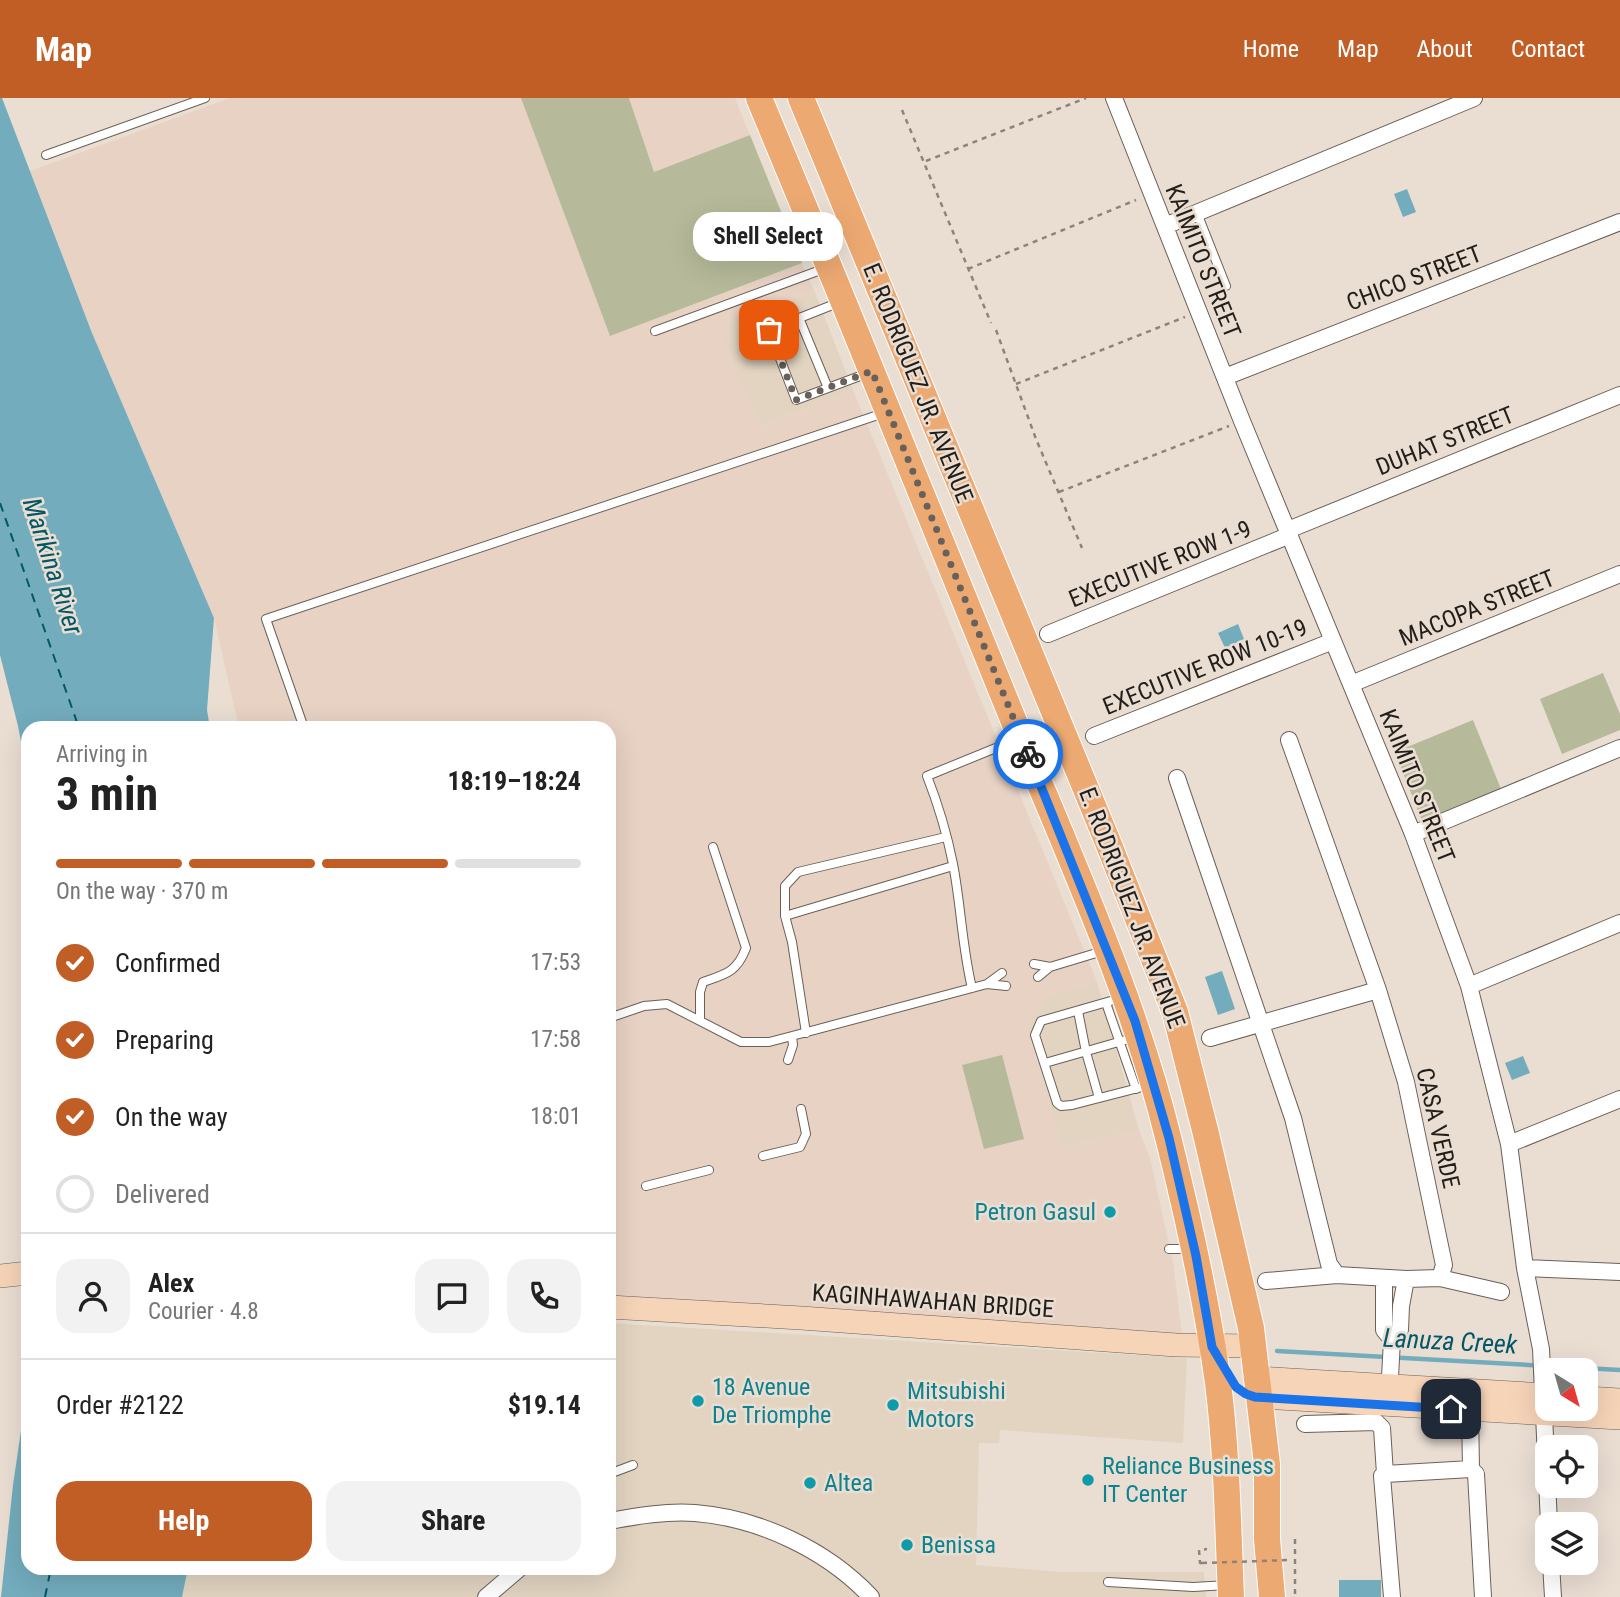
<!DOCTYPE html>
<html lang="en">
<head>
<meta charset="utf-8">
<style>
	:root { --surface:#fff; --page:#f2f2f2; --text:#222; --muted:#767676; --line:#e0e0e0; --accent:#c15e25 }
	body { margin:0; font-family:"Roboto Condensed",sans-serif; background:var(--page); color:var(--text); height:100vh; display:flex; flex-direction:column; font-size:26px; white-space:nowrap }
	* { box-sizing:border-box; margin:0 }
	p { font-size:23px; color:var(--muted) }
	.icon { flex:none; width:38px; height:38px; fill:none; stroke:currentColor; stroke-width:2; stroke-linecap:round; stroke-linejoin:round }
	.map { position:relative; flex:1; overflow:hidden }
	.drawer { position:absolute; left:21px; top:623px; width:595px; height:854px; display:flex; flex-direction:column; background:var(--surface); border-radius:21px; box-shadow:0 7px 28px #0002 }
	.drawer>* { flex:none }
	.needle { width:46px; rotate:143deg }
	.fabs { position:absolute; left:1535px; top:1260px; display:grid; gap:14px }
	.fabs a { display:grid; place-items:center; width:63px; height:63px; border-radius:14px; background:var(--surface); box-shadow:0 7px 28px #0002; font-size:35px }
	.pin { position:absolute; display:grid; place-items:center; width:60px; height:60px; color:#fff; margin:-30px; border-radius:14px; box-shadow:0 4px 10px #0006 }
	.courier { position:absolute; display:grid; place-items:center; width:70px; height:70px; margin:-35px; border:5px solid #1a73e8; border-radius:50%; background:#fff; color:#222; box-shadow:0 2px 9px #0007 }
	.bubble { position:absolute; height:49px; border-radius:21px; background:var(--surface); box-shadow:0 7px 28px #0002; font-size:23px; font-weight:700; line-height:49px; text-align:center }
	.head em { font-style:normal; font-weight:700 }
	.head div { display:flex; flex-direction:column-reverse }
	.head { display:flex; align-items:center; justify-content:space-between; height:119px; padding:0 35px }
	h1 { font-size:46px; font-weight:700; line-height:52px }
	.bar { display:grid; grid-template-columns:repeat(4,1fr); gap:10px 7px; align-content:center; height:84px; padding:0 35px }
	.bar i { height:9px; border-radius:5px; background:var(--line) }
	.bar .current { background:var(--accent) }
	.bar p { grid-column:span 4 }
	.line { display:flex; align-items:center; gap:18px; padding:0 35px; border-top:2px solid var(--line) }
	.line div { flex:1 }
	.round { display:grid; place-items:center; flex:none; width:74px; height:74px; border-radius:21px; background:var(--page) }
	ol { padding:0 35px; list-style:none }
	li { display:flex; align-items:center; gap:21px; height:77px }
	li p { margin-inline-start:auto }
	li .icon { padding:7px; border-radius:50%; background:var(--accent); color:#fff; stroke-width:4 }
	li:last-child { color:var(--muted) }
	li i { width:38px; height:38px; border:4px solid var(--line); border-radius:50% }
	.cta { display:flex; gap:14px; margin-top:auto; padding:14px 35px }
	.cta a { flex:1; height:80px; border-radius:21px; background:var(--accent); color:#fff; font-size:28px; font-weight:700; line-height:80px; text-align:center }
	.cta a+a { background:var(--page); color:var(--text) }
	header { display:flex; align-items:center; gap:42px; box-sizing:border-box; height:98px; padding:0 35px; background:var(--accent); color:#fff }
	header strong { font-size:33px }
	nav { display:flex; gap:38px; margin-inline-start:auto; font-size:24px }
	.map>svg:first-child { display:block }
	.commercial { fill:#e2d4c1 }
	.industrial { fill:#e7d2c4 }
	.green { fill:#b6ba9a }
	.water { fill:#73acbd }
	.lines { fill:none; stroke-linecap:round; stroke-linejoin:round }
	.stream { stroke:#73acbd; stroke-width:4.5 }
	.ferry { stroke:#025769; stroke-width:2; stroke-dasharray:9 7; stroke-linecap:butt }
	.service-casing { stroke:#6b6057; stroke-width:10 }
	.minor-casing { stroke:#6b6057; stroke-width:18 }
	.secondary-casing { stroke:#6b6057; stroke-width:24 }
	.primary-casing { stroke:#fff; stroke-width:28 }
	.path { stroke:#8c847c; stroke-width:2.5; stroke-dasharray:5 5; stroke-linecap:butt }
	.service { stroke:#fff; stroke-width:8 }
	.minor { stroke:#fff; stroke-width:16 }
	.secondary { stroke:#f6d4b8; stroke-width:23 }
	.primary { stroke:#eda972; stroke-width:26 }
	.path-bridge { stroke:#8c847c; stroke-width:2.5; stroke-dasharray:5 5; stroke-linecap:butt }
	.done { stroke:#68615b; stroke-width:7; stroke-dasharray:0 12.6 }
	.route { stroke:#1a73e8; stroke-width:9 }
	.culture-dot { fill:#0f9aa8; stroke:#eaded3; stroke-width:2.5 }
	.labels { text-anchor:middle; stroke-width:5; stroke-linejoin:round; paint-order:stroke }
	.street-label { font-size:24px; fill:#221e1a; stroke:#eaded3 }
	.culture-label { font-size:24px; fill:#0d838f; stroke:#eaded3; text-anchor:start }
	.water-label { font-size:26px; font-style:italic; fill:#025769; stroke:#eaded3 }
</style>
</head>
<body>
<header>
<strong>Map</strong>
<nav><a>Home</a><a>Map</a><a>About</a><a>Contact</a></nav>
</header>
<div class="map">
<svg width="1620" height="1499" viewBox="0 0 1620 1499">
	<rect width="100%" height="100%" fill="#eaded3"/>
	<path class="commercial" d="M814,192l39,100 -93,36 -36,-86 4,-17z
		M1097,884l42,148 -77,18 -34,-121 20,-32z
		M609,1225l578,35 -4,85 -183,-13 -1,13h-20l-3,122 83,7h145l2,25h-1024l6,-29h421z"/>
	<path class="industrial" d="M230,0h291l89,238 192,-73 12,27 -86,33 -4,17 37,86 92,-36 244,592 -49,13 -20,32 34,121 77,-18 11,28 23,104 9,72 -573,-37v-569h-370l-25,-110 -122,-285 -62,-162z
		M629,0h106l15,37 -96,37z"/>
	<path class="green" d="M521,0h108l25,74 96,-37 52,128 -192,73z
		M1603,575l17,41v16l-58,24 -22,-55z
		M1473,622l28,69 -79,32 -27,-69z
		M1002,957l22,84 -40,10 -22,-84z"/>
	<path class="water" d="M0,0h2l90,235 122,285 -7,92 3,18h-182v51l-10,-53 -18,-71z
		M1407,91l9,23 -13,5 -9,-23z
		M1238,526l6,15 -19,9 -7,-15z
		M1222,873l13,38 -17,6 -13,-38z
		M1523,958l7,17 -18,7 -7,-17z
		M28,1285v185h160l-6,29h-181l12,-112z
		M1339,1482h42v17h-42z"/>
	<g class="lines">
		<path class="stream" d="M1277,1253l343,19"/>
		<path class="ferry" d="M0,405l79,225
			M45,1499l6,-29"/>
		<defs>
			<path id="service" d="M46,57l159,-57
				M1197,115l29,73
				M840,204l-71,28 27,70 72,-27
				M799,220l29,70
				M655,233l171,-63
				M304,630l-38,-109 618,-206
				M785,818v-30l13,-14 148,-35
				M1034,866l16,3 53,-16
				M1038,879l12,-10
				M987,886l15,-11
				M972,890c-10,-41 -11,-83 -19,-124 -6,-30 -15,-60 -26,-88l91,-37
				M1121,900l-80,23 -6,14 22,68 4,3 11,-1 78,-20
				M1106,905l30,86
				M1078,913l8,41 13,46
				M609,920l35,-12 23,-2 74,38h28l23,-6
				M700,922v-28l3,-10c23,-8 34,-10 43,-34l-33,-101
				M806,935l-14,-91 -7,-26 168,-50
				M788,962l5,-15 -1,-9 195,-52 19,2
				M1045,965l91,-26
				M763,1058l37,-9 6,-13 -5,-25
				M646,1088l63,-16
				M1169,1151h22
				M609,1376l24,-9
				M1108,1484l85,5 35,-2"/>
			<path id="minor" d="M1114,0l128,323 171,413 56,152 40,158 16,124 16,81 8,175
				M1165,128l309,-128
				M1225,279l395,-155
				M1288,432l332,-135
				M1048,536l242,-99
				M1351,586l269,-110
				M1094,638l239,-95
				M1289,642l89,250 28,92 38,183 -4,13
				M1177,680l116,340 36,146 8,11
				M1413,736l207,-86
				M1469,888l151,-63
				M1210,940l168,-48
				M1509,1046l111,-45
				M1525,1170l95,4
				M1384,1180v52l8,10
				M1266,1183l71,-6 69,4 34,-1 61,14
				M1389,1297l3,-55 8,-10 1,-24 5,-27
				M1470,1312l1,59
				M1305,1326l71,-2 6,6 3,46
				M609,1423c28,-5 57,-10 86,-8 64,5 132,37 176,84
				M1551,1465l2,34
				M486,1499l34,-29
				M1392,1499l-10,-121 3,-2 86,-5 5,5 7,123"/>
			<path id="secondary" d="M0,1178l28,-3
				M609,1209l192,11 375,27 77,1
				M1257,1280l290,17
				M1260,1299l360,21
				M1586,1300l34,2"/>
			<path id="primary" d="M759,0c87,208 172,417 256,626 56,137 119,273 154,417 20,80 38,161 49,242 9,71 10,143 13,214
				M801,0l306,742 68,172 31,122 45,194 16,136v75l5,58"/>
		</defs>
		<use href="#service" class="service-casing"/>
		<use href="#minor" class="minor-casing"/>
		<use href="#secondary" class="secondary-casing"/>
		<use href="#primary" class="primary-casing"/>
		<path class="path" d="M902,12l89,213
			M926,63l160,-63
			M968,171l168,-69
			M996,232l40,109 46,109
			M1016,286l169,-67
			M1059,394l170,-66
			M1295,1441v58
			M1202,1465h-2l-1,-13 8,-1"/>
		<use href="#service" class="service"/>
		<use href="#minor" class="minor"/>
		<use href="#secondary" class="secondary"/>
		<use href="#primary" class="primary"/>
		<path class="path-bridge" d="M1202,1465l88,-3"/>
	</g>
	<g class="lines">
		<path class="done" d="M769,232l27,70 76,-29 156,383"/>
		<path class="route" d="M1028,656l107,267 34,117 27,118 16,91 24,40 10,7 9,3 196,12"/>
	</g>
	<g class="culture-dot">
		<circle cx="1110" cy="1114" r="7"/>
		<circle cx="698" cy="1303" r="7"/>
		<circle cx="893" cy="1307" r="7"/>
		<circle cx="1088" cy="1382" r="7"/>
		<circle cx="810" cy="1385" r="7"/>
		<circle cx="907" cy="1447" r="7"/>
	</g>
	<g class="labels">
		<g class="street-label">
			<text transform="translate(1203 163) rotate(68)" y="8">KAIMITO STREET</text>
			<text transform="translate(1414 180) rotate(-21)" y="8">CHICO STREET</text>
			<text transform="translate(918 285) rotate(68)" y="8">E. RODRIGUEZ JR. AVENUE</text>
			<text transform="translate(1445 343) rotate(-22)" y="8">DUHAT STREET</text>
			<text transform="translate(1160 466) rotate(-22)" y="8">EXECUTIVE ROW 1-9</text>
			<text transform="translate(1477 510) rotate(-22)" y="8">MACOPA STREET</text>
			<text transform="translate(1205 569) rotate(-22)" y="8">EXECUTIVE ROW 10-19</text>
			<text transform="translate(1417 688) rotate(68)" y="8">KAIMITO STREET</text>
			<text transform="translate(1132 810) rotate(69)" y="8">E. RODRIGUEZ JR. AVENUE</text>
			<text transform="translate(1438 1030) rotate(77)" y="8">CASA VERDE</text>
			<text transform="translate(933 1203) rotate(4)" y="8">KAGINHAWAHAN BRIDGE</text>
		</g>
		<g class="culture-label">
			<text x="1096" y="1122" text-anchor="end">Petron Gasul</text>
			<text x="712" y="1297">18 Avenue<tspan x="712" dy="28">De Triomphe</tspan></text>
			<text x="907" y="1301">Mitsubishi<tspan x="907" dy="28">Motors</tspan></text>
			<text x="1102" y="1376">Reliance Business<tspan x="1102" dy="28">IT Center</tspan></text>
			<text x="824" y="1393">Altea</text>
			<text x="921" y="1455">Benissa</text>
		</g>
		<g class="water-label">
			<text transform="translate(53 468) rotate(72)" y="9">Marikina River</text>
			<text transform="translate(1450 1243) rotate(3)" y="9">Lanuza Creek</text>
		</g>
	</g>
</svg>
<div class="fabs">
<a><svg class="needle" viewBox="-14 -14 28 28"><path d="M0-13l5 13h-10z" fill="#e53935"/><path d="M0 13l5-13h-10z" fill="#767676"/></svg></a>
<a><svg class="icon" aria-label="locate" viewBox="0 0 24 24"><circle cx="12" cy="12" r="6"/><path d="M12 2v4M12 18v4M2 12h4M18 12h4"/></svg></a>
<a><svg class="icon" aria-label="layers" viewBox="0 0 24 24"><path d="M12 4l9 5-9 5-9-5zM3 14l9 5 9-5"/></svg></a>
</div>
<div class="pin" style="left:769px;top:232px;background:#ea580c"><svg class="icon" aria-label="bag" viewBox="0 0 24 24"><path d="M5 8h14l-1 12H6zM9 8a3 3 0 0 1 6 0"/></svg></div>
<div class="pin" style="left:1451px;top:1311px;background:#1f2937"><svg class="icon" aria-label="home" viewBox="0 0 24 24"><path d="M3 11l9-7 9 7M6 9v11h12V9"/></svg></div>
<div class="courier" style="left:1028px;top:656px"><svg class="icon" aria-label="bike" viewBox="0 0 24 24"><circle cx="6" cy="16" r="4"/><circle cx="18" cy="16" r="4"/><path d="M6 16l4-8h5l3 8M10 8l3 8H6M13 5h3"/></svg></div>
<div class="bubble" style="left:693px;top:114px;width:150px">Shell Select</div>
<section class="drawer">
<div class="head"><div><h1>3 min</h1><p>Arriving in</p></div><em>18:19–18:24</em></div>
<div class="bar"><i class="current"></i><i class="current"></i><i class="current"></i><i></i><p>On the way · 370 m</p></div>
<ol>
<li><svg class="icon" aria-label="check" viewBox="0 0 24 24"><path d="M5 12l5 5 9-10"/></svg>Confirmed<p>17:53</p></li>
<li><svg class="icon" aria-label="check" viewBox="0 0 24 24"><path d="M5 12l5 5 9-10"/></svg>Preparing<p>17:58</p></li>
<li><svg class="icon" aria-label="check" viewBox="0 0 24 24"><path d="M5 12l5 5 9-10"/></svg>On the way<p>18:01</p></li>
<li><i></i>Delivered</li>
</ol>
<div class="line" style="height:126px"><a class="round"><svg class="icon" aria-label="person" viewBox="0 0 24 24"><circle cx="12" cy="8" r="4"/><path d="M4 21q1-7 8-7t8 7"/></svg></a><div><b>Alex</b><p>Courier · 4.8</p></div><a class="round"><svg class="icon" aria-label="chat" viewBox="0 0 24 24"><path d="M4 5h16v11H9l-5 4z"/></svg></a><a class="round"><svg class="icon" aria-label="phone" viewBox="0 0 24 24"><path d="M5 4h4l2 5-3 2q2 4 5 5l2-3 5 2v4C11 20 4 13 5 4z"/></svg></a></div>
<div class="line" style="height:91px"><div>Order #2122</div><b>$19.14</b></div>
<div class="cta"><a>Help</a><a>Share</a></div>
</section>
</div>
</body>
</html>
